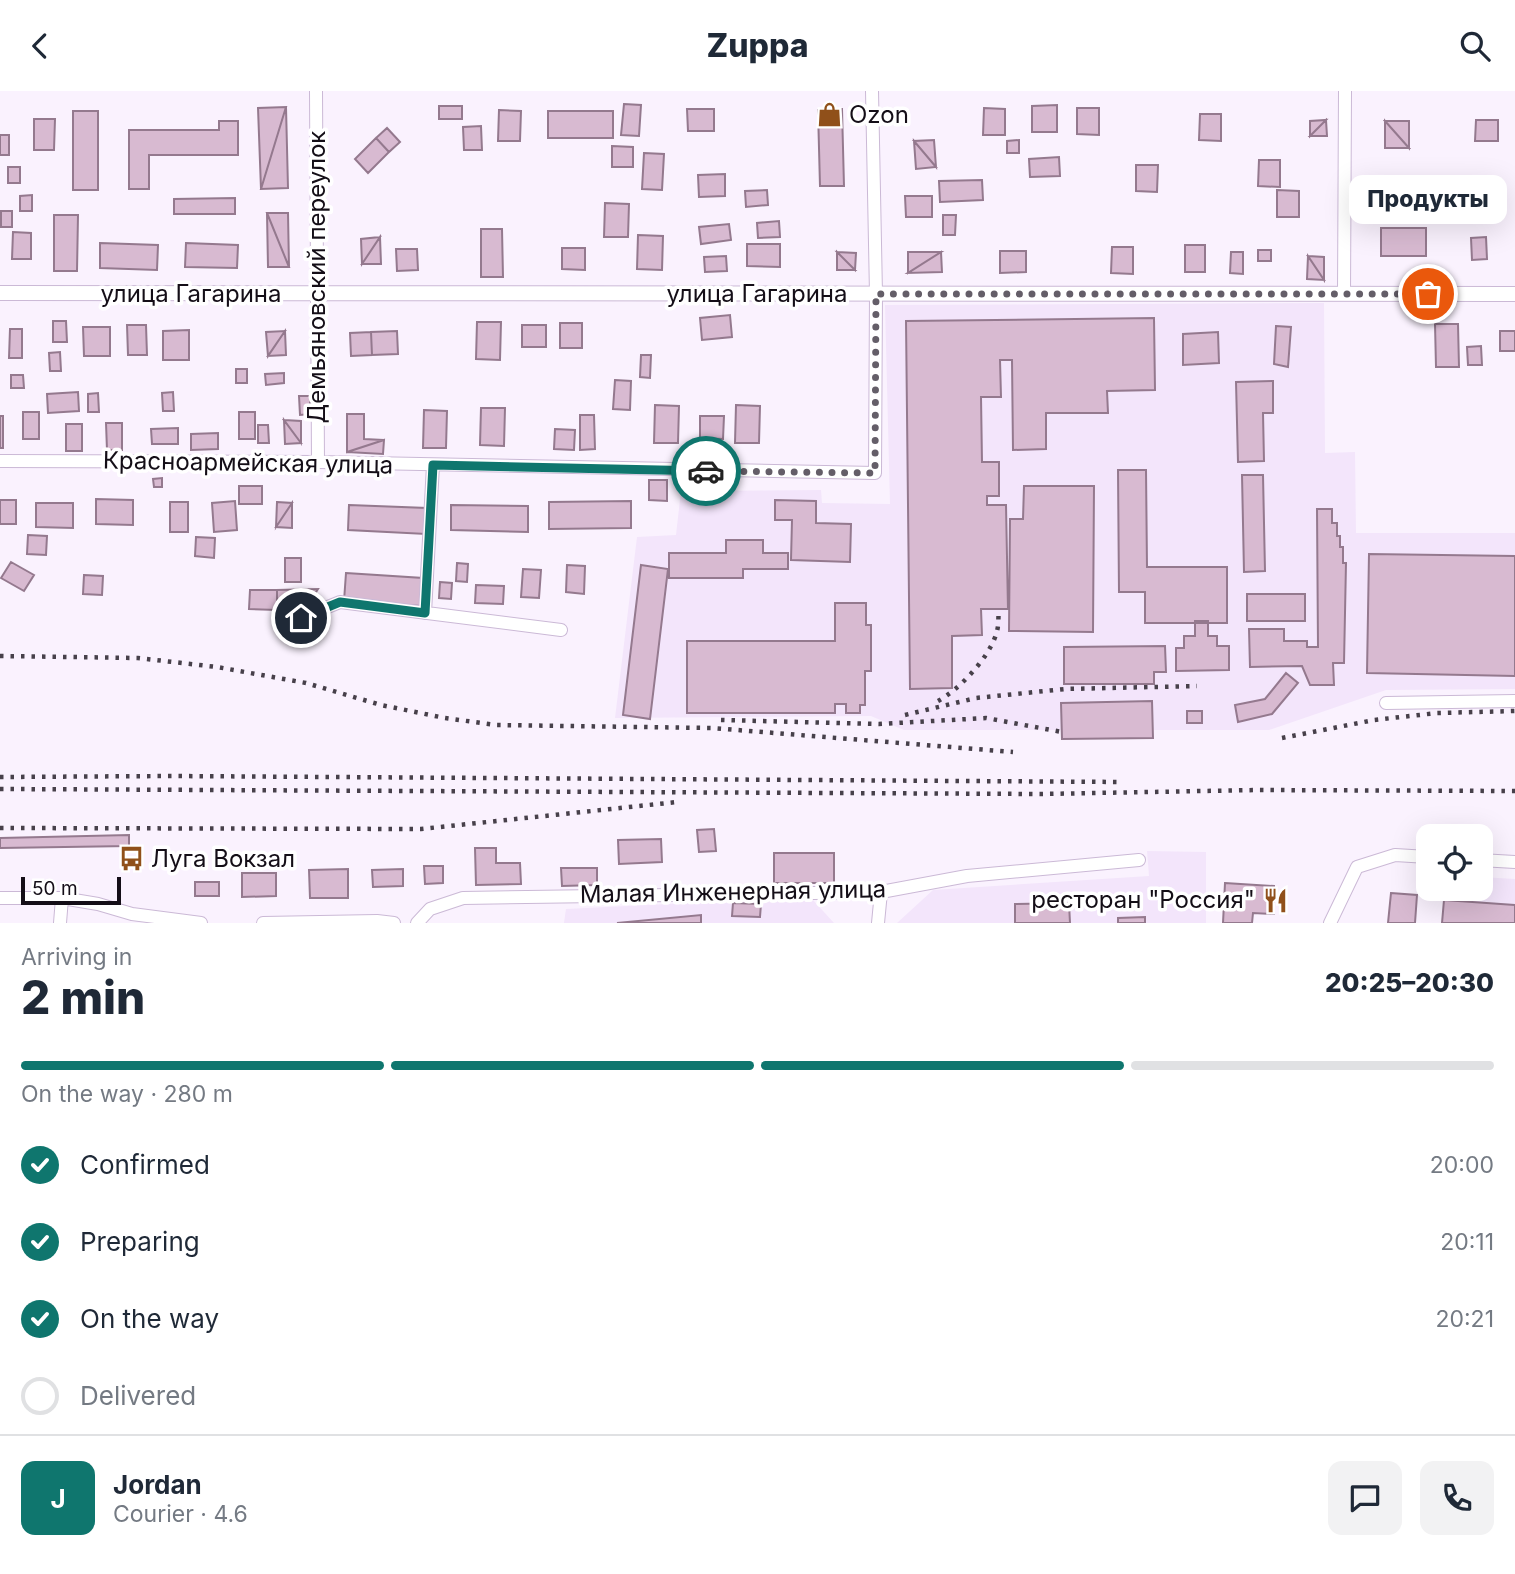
<!DOCTYPE html>
<html lang="en">
<head>
<meta charset="utf-8">
<style>
	:root { --surface:#fff; --page:#f2f2f3; --text:#1f2937; --muted:#747a83; --line:#e0e1e3; --accent:#0f766e }
	body { margin:0; font-family:Inter,sans-serif; background:var(--page); color:var(--text); height:100vh; display:flex; flex-direction:column; font-size:26px; white-space:nowrap }
	* { box-sizing:border-box; margin:0 }
	p { font-size:23px; color:var(--muted) }
	.icon { flex:none; width:38px; height:38px; fill:none; stroke:currentColor; stroke-width:2; stroke-linecap:round; stroke-linejoin:round }
	.map { position:relative; height:832px; overflow:hidden }
	.drawer { display:flex; flex-direction:column; background:var(--surface); flex:1 }
	.drawer>* { flex:none }
	.fabs { position:absolute; left:1416px; top:733px; display:grid; gap:14px }
	.fabs a { display:grid; place-items:center; width:77px; height:77px; border-radius:14px; background:var(--surface); box-shadow:0 7px 28px #0002; font-size:35px }
	.scale { position:absolute; left:21px; bottom:18px; width:100px; box-sizing:border-box; padding-left:7px; border:4px solid #140e17; border-top:0; font-size:19px; line-height:24px; white-space:nowrap; color:#140e17; -webkit-text-stroke:5px #fff; paint-order:stroke }
	.pin { position:absolute; display:grid; place-items:center; width:60px; height:60px; color:#fff; margin:-30px; border:4px solid #fff; border-radius:50%; box-shadow:0 2px 7px #0007 }
	.courier { position:absolute; display:grid; place-items:center; width:70px; height:70px; margin:-35px; border:5px solid #0f766e; border-radius:50%; background:#fff; color:#222; box-shadow:0 2px 9px #0007 }
	.bubble { position:absolute; height:49px; border-radius:14px; background:var(--surface); box-shadow:0 7px 28px #0002; font-size:23px; font-weight:800; line-height:49px; text-align:center }
	.overview em { font-style:normal; font-weight:800 }
	.overview div { display:flex; flex-direction:column-reverse }
	.overview { display:flex; align-items:center; justify-content:space-between; height:119px; padding:0 21px }
	h1 { font-size:46px; font-weight:800; line-height:52px }
	.bar { display:grid; grid-template-columns:repeat(4,1fr); gap:10px 7px; align-content:center; height:84px; padding:0 21px }
	.bar i { height:9px; border-radius:5px; background:var(--line) }
	.bar .active { background:var(--accent) }
	.bar p { grid-column:span 4 }
	.line { display:flex; align-items:center; gap:18px; padding:0 21px; border-top:2px solid var(--line) }
	.line div { flex:1 }
	.round { display:grid; place-items:center; flex:none; width:74px; height:74px; border-radius:14px; background:var(--page) }
	ol { padding:0 21px; list-style:none }
	li { display:flex; align-items:center; gap:21px; height:77px }
	li p { margin-inline-start:auto }
	li .icon { padding:7px; border-radius:50%; background:var(--accent); color:#fff; stroke-width:4 }
	li:last-child { color:var(--muted) }
	li i { width:38px; height:38px; border:4px solid var(--line); border-radius:50% }
	header { display:flex; justify-content:space-between; align-items:center; height:91px; padding:0 21px; background:var(--surface); font-size:32px; font-weight:800 }
	.map>svg:first-child { display:block }
	.built { fill:#f3e5fb }
	.building { fill:#d8bad1; stroke:#94798e; stroke-width:2 }
	.lines { fill:none; stroke-linecap:round; stroke-linejoin:round }
	.minor-casing { stroke:#cbb9d6; stroke-width:14 }
	.tertiary-casing { stroke:#cbb9d6; stroke-width:16 }
	.minor { stroke:#fff; stroke-width:12 }
	.tertiary { stroke:#fff; stroke-width:14 }
	.rail { stroke:#47404a; stroke-width:4.5; stroke-dasharray:3.5 7; stroke-linecap:butt }
	.done { stroke:#645e68; stroke-width:7; stroke-dasharray:0 12.6 }
	.route { stroke:#0f766e; stroke-width:9 }
	.labels { text-anchor:middle; stroke-width:7; stroke-linejoin:round; paint-order:stroke }
	.poi-label { font-size:24px; fill:#140e17; stroke:#fff; text-anchor:start }
	.street-label { font-size:24px; fill:#140e17; stroke:#fff }
</style>
</head>
<body>
<header><svg class="icon" aria-label="back" viewBox="0 0 24 24"><path d="M15 5l-7 7 7 7"/></svg>Zuppa<svg class="icon" aria-label="search" viewBox="0 0 24 24"><circle cx="10" cy="10" r="6"/><path d="M15 15l6 6"/></svg></header>
<div class="map">
<svg width="1515" height="832" viewBox="0 0 1515 832">
	<rect width="100%" height="100%" fill="#faf2fe"/>
	<path class="built" d="M1324,212l1,150 30,-1 1,81h159v156l-129,1 -117,40h-365l-33,-14 -256,2 22,-181 39,-2 5,-44 140,-1 1,13 68,1 -5,-199z
		M1147,760l59,1v71h-309l36,-33 216,-14z
		M1481,786l34,2v44h-72l3,-34h34z
		M813,809l21,23h-270l2,-14 123,-6z"/>
	<path class="building" d="M624,13l17,1 -2,31 -18,-1z
		M1057,14v27h-25v-26z
		M439,15h23v13h-23z
		M286,16l2,81 -27,1z
		M286,16l-25,82 -3,-81z
		M984,17l21,1v26h-22z
		M1077,17h22v27l-22,-1z
		M687,18h27v22h-26z
		M842,18l2,77h-24l-2,-76z
		M499,19l22,1 -1,30h-22z
		M73,20h25v79h-25z
		M548,20h65v27h-65z
		M1200,23h21v27l-22,-1z
		M34,28h21l-1,31h-20z
		M1326,29l-16,16v-15z
		M1326,29l1,16h-17z
		M1476,29h22v21h-23z
		M219,30h19v34h-89v34h-20v-59h90z
		M1385,30l24,27h-24z
		M1385,30h24v27z
		M481,35l1,24h-18l-1,-23z
		M387,37l13,14 -11,10 -13,-14z
		M0,44h9v20h-9z
		M376,47l13,14 -21,21 -13,-14z
		M934,49l2,27 -22,-26z
		M1019,49v13h-12v-12z
		M914,50l22,26 -20,2z
		M612,55l21,1v20h-21z
		M644,62l20,1 -2,36 -20,-1z
		M1059,66l1,19 -30,1 -1,-18z
		M1259,69h21v27l-22,-1z
		M1136,74h22l-1,27 -21,-1z
		M8,76h12v16h-12z
		M725,83v22l-26,1 -1,-22z
		M982,89l1,20 -43,2 -1,-21z
		M767,99l1,15 -22,2 -1,-16z
		M1277,99l22,1v26h-22z
		M32,104v16h-12v-15z
		M905,105h27v21h-26z
		M235,107v16h-61v-15z
		M605,112l24,1 -1,33h-24z
		M1,120h11v16h-11z
		M267,122l22,54h-21z
		M267,122h21l1,54z
		M54,124h24l-1,56h-23z
		M943,124h13l-1,20h-12z
		M779,130l1,16 -22,1 -1,-15z
		M729,133l2,16 -30,4 -2,-17z
		M1381,137h45v28h-45z
		M481,138h21l1,48h-22z
		M13,141l18,1v26h-19z
		M638,144l25,1 -1,34 -25,-1z
		M380,146l1,27h-19z
		M380,146l-18,27 -1,-25z
		M1486,146l1,22 -15,1 -1,-22z
		M100,152l58,2 -1,25 -57,-2z
		M186,152l52,2 -1,23 -52,-1z
		M747,153h33v23l-33,-1z
		M1185,154h20v27h-20z
		M1112,156h21v27l-22,-1z
		M562,157h23v22l-23,-1z
		M396,158h21l1,21 -21,1z
		M1258,159h13v11h-13z
		M1000,160h26v21l-26,1z
		M837,161l19,1 -1,17z
		M837,161l18,18h-18z
		M908,161h33l-33,21z
		M941,161l1,20 -34,1z
		M1231,161h12v22l-13,-1z
		M726,165l1,15 -22,1 -1,-15z
		M1308,165l16,24 -17,-1z
		M1308,165l16,1v23z
		M730,224l2,22 -30,3 -2,-22z
		M1154,227l1,72 -48,1 1,22h-62v36l-33,1 -1,-90h-12l1,37h-20l1,65h17v34h-12v9h19l2,104h-27l1,26 -30,1v52l-42,1 -4,-368z
		M53,230h13l1,21h-14z
		M477,231h24l-1,38 -24,-1z
		M560,232h22v25h-22z
		M1435,233h23l1,43h-23z
		M127,234h19l1,30h-19z
		M522,234h24v22h-24z
		M1276,235l15,1 -3,40 -14,-3z
		M83,236h27v29h-26z
		M10,238h12v29h-13z
		M189,239v30h-26v-29z
		M285,240l1,24 -18,1z
		M285,240l-17,25 -2,-24z
		M397,240l1,23 -26,1 -1,-23z
		M1500,240h15v20h-15z
		M371,241l1,23 -21,1 -1,-23z
		M1218,241l1,31 -36,2v-31z
		M1481,255l1,19h-14l-1,-18z
		M60,261l1,19h-11l-1,-18z
		M641,264h10l-1,23 -10,-1z
		M236,278h11v14h-11z
		M284,282v10l-18,2 -1,-11z
		M11,284h12l1,13h-13z
		M615,289l16,1 -1,29 -17,-1z
		M1273,290v32h-10l1,48 -26,1 -2,-80z
		M78,301l1,19 -31,2 -1,-19z
		M173,301l1,19h-11l-1,-18z
		M98,302l1,19h-11v-18z
		M299,305h11v18l-10,1z
		M655,314l24,1 -1,37h-24z
		M736,314l24,1 -1,37h-24z
		M481,317h24l-1,38 -24,-1z
		M424,319l23,1 -1,37h-23z
		M23,321h16v27h-16z
		M239,321h16v27h-16z
		M347,323h17v25l20,1 -37,12z
		M580,324h14l1,34 -15,1z
		M0,325h3v32h-3z
		M700,325h24l-1,23 -23,-1z
		M284,329l17,23 -16,1z
		M284,329l17,1v22z
		M106,332h16v27h-15z
		M66,333h16v27h-16z
		M258,334h10l1,18h-11z
		M178,337v16h-26l-1,-15z
		M555,338l20,1 -1,20 -20,-1z
		M218,342v16l-27,1v-16z
		M384,349l-1,14 -36,-2z
		M1118,379h28l1,97h80v56h-82v-31h-26z
		M1242,384h21l2,96 -21,1z
		M162,387v9h-8l-1,-8z
		M649,389h18v21l-18,-1z
		M239,395h23v18h-23z
		M1024,395h70l-1,146 -84,-1 1,-112h13z
		M96,408l37,1v25l-37,-1z
		M0,409h16v24h-16z
		M775,409l41,1v22l35,1 -1,38 -59,-2 1,-40h-17z
		M235,410l2,29 -23,2 -2,-29z
		M631,410v27l-82,1v-27z
		M170,411h18v30h-18z
		M277,411l15,1 -16,24z
		M36,412h37v25l-37,-1z
		M292,412v25l-16,-1z
		M349,414l78,3 -1,26 -78,-4z
		M451,414l77,1v26l-77,-2z
		M1317,418h15v14h5v13h3v11h3v16h3l-2,100h-11l1,22h-24l-8,-19 -52,1 -1,-38h35v12h23v6h11z
		M28,444l19,1 -1,19 -19,-1z
		M196,446l19,1 -1,20 -19,-2z
		M726,449h37v13h25v16h-45v9h-74v-25h57z
		M1369,463l146,2v120l-148,-3z
		M285,467h16v24h-16z
		M11,471l23,13 -10,16 -23,-13z
		M457,472l11,1 -1,18 -11,-1z
		M567,474l18,1 -1,28 -18,-2z
		M641,474l27,4 -18,150 -27,-4z
		M523,478l18,1 -2,28 -18,-1z
		M346,482l77,5 -1,28 -78,-5z
		M84,484l19,1 -1,19 -19,-1z
		M440,491l12,1 -1,16 -12,-1z
		M476,494l28,1 -1,18 -28,-1z
		M318,498l-14,22 -27,-1v-20z
		M250,499h27v20l-28,-1z
		M1247,503h58v27h-58z
		M835,512h31v22h5v46h-6v34h-5v8h-14v-9h-11v9h-148v-72h148z
		M1195,530h13v15h9v10h12v24l-53,1v-23h8v-12h11z
		M1165,555l1,26h-12v12h-90v-37z
		M1286,582l12,10 -26,31 -34,8 -3,-17 30,-6z
		M1152,610l1,37 -91,1 -1,-36z
		M1187,620h15v12h-15z
		M714,738l2,22 -17,1 -2,-22z
		M129,744v11l-129,2v-10z
		M661,748l1,23 -43,2 -1,-24z
		M475,757h21v15h24l1,21 -45,1z
		M774,762h60v30h-60z
		M424,775h19v17l-18,1z
		M561,777h36v17l-35,1z
		M348,778v29h-38l-1,-28z
		M403,778v17l-30,1 -1,-17z
		M242,782h34v23l-34,1z
		M195,791h24v14h-24z
		M1225,792l49,3v28l-21,-1 -1,10h-29z
		M1391,802l26,2 -2,28h-27z
		M1444,809l71,5v18h-73z
		M733,812l28,1 -1,13 -28,-1z
		M1069,812l1,20h-55v-19z
		M701,824v8h-84z
		M1145,826v6h-27v-5z"/>
	<g class="lines">
		<defs>
			<path id="minor" d="M316,0l2,371
				M1344,203l1,-203
				M0,370l318,1 557,11 1,-179 -4,-203
				M425,522l8,-148
				M281,535l59,-24 221,28
				M1386,612l129,-2
				M1480,769l35,2
				M0,807h62l36,6 34,10 69,9
				M60,832l2,-25
				M263,832l114,-2 17,2
				M417,832l13,-14 33,-11 418,-6 86,-16 172,-16
				M878,832l3,-31
				M1330,832l27,-56 38,-12 33,2"/>
			<path id="tertiary" d="M0,202l1515,1"/>
		</defs>
		<use href="#minor" class="minor-casing"/>
		<use href="#tertiary" class="tertiary-casing"/>
		<use href="#minor" class="minor"/>
		<use href="#tertiary" class="tertiary"/>
		<path class="rail" d="M0,565l138,2 79,9 89,16 75,22 64,13 51,7 216,3 301,24
			M938,610c22,-12 53,-45 59,-70 2,-7 1,-15 2,-22
			M905,624l71,-17 89,-9 132,-3
			M721,629l158,4 107,-6 76,14
			M1282,647l92,-18 63,-7 78,-2
			M0,686l172,-1 951,6
			M0,698l1041,5 216,-4 258,1
			M0,737l421,1 256,-27"/>
	</g>
	<g class="lines">
		<path class="done" d="M706,380l169,2 1,-179h552"/>
		<path class="route" d="M301,527l39,-16 85,11 8,-148 273,6"/>
	</g>
	<defs>
		<symbol id="shop-bare" viewBox="-9 -9 18 18"><path d="M-5-2.5h2.3a2.7 3.5 0 0 1 5.4 0H5L5.5 6h-11ZM-1.5-2.5h3a1.5 2.3 0 0 0-3 0Z" fill="#90501a" stroke="#fff" stroke-width="2.5" paint-order="stroke"/></symbol>
		<symbol id="bus-bare" viewBox="-9 -9 18 18"><path d="M-5-6H5V4H4V6H2V4H-2V6H-4V4H-5ZM-3.5-4V0h7V-4ZM-3.5 1.2v1.5H-2V1.2ZM2 1.2v1.5H3.5V1.2Z" fill="#90501a" stroke="#fff" stroke-width="2.5" paint-order="stroke"/></symbol>
		<symbol id="restaurant-bare" viewBox="-9 -9 18 18"><path d="M-5-6h1v4h1v-4h1v4h1v-4h1v5L-1.5 .5V6h-2V.5L-5-1ZM5-6V6H3V1.5H1.5Q1.5-4 5-6Z" fill="#90501a" stroke="#fff" stroke-width="2.5" paint-order="stroke"/></symbol>
	</defs>
	<g fill-rule="evenodd">
		<use href="#shop-bare" x="812" y="6" width="35" height="35"/>
		<use href="#bus-bare" x="114" y="750" width="35" height="35"/>
		<use href="#restaurant-bare" x="1258" y="792" width="35" height="35"/>
	</g>
	<g class="labels">
		<g class="poi-label">
			<text x="849" y="32">Ozon</text>
			<text x="151" y="776">Луга Вокзал</text>
			<text x="1255" y="817" text-anchor="end">ресторан "Россия"</text>
		</g>
		<g class="street-label">
			<text transform="translate(317 186) rotate(-90)" y="8">Демьяновский переулок</text>
			<text x="191" y="211">улица Гагарина</text>
			<text x="757" y="211">улица Гагарина</text>
			<text transform="translate(248 372) rotate(1)" y="8">Красноармейская улица</text>
			<text transform="translate(733 801) rotate(-1)" y="8">Малая Инженерная улица</text>
		</g>
	</g>
</svg>
<div class="fabs">
<a><svg class="icon" aria-label="locate" viewBox="0 0 24 24"><circle cx="12" cy="12" r="6"/><path d="M12 2v4M12 18v4M2 12h4M18 12h4"/></svg></a>
</div>
<div class="scale">50 m</div>
<div class="pin" style="left:1428px;top:203px;background:#ea580c"><svg class="icon" aria-label="bag" viewBox="0 0 24 24"><path d="M5 8h14l-1 12H6zM9 8a3 3 0 0 1 6 0"/></svg></div>
<div class="pin" style="left:301px;top:527px;background:#1f2937"><svg class="icon" aria-label="home" viewBox="0 0 24 24"><path d="M3 11l9-7 9 7M6 9v11h12V9"/></svg></div>
<div class="courier" style="left:706px;top:380px"><svg class="icon" aria-label="car" viewBox="0 0 24 24"><path d="M5 17H2v-5l4-1 3-4h7l3 4 3 1v5h-3M9 17h6M6 11h13"/><circle cx="7" cy="17" r="2"/><circle cx="17" cy="17" r="2"/></svg></div>
<div class="bubble" style="left:1349px;top:84px;width:158px">Продукты</div>
</div>
<section class="drawer">
<div class="overview"><div><h1>2 min</h1><p>Arriving in</p></div><em>20:25–20:30</em></div>
<div class="bar"><i class="active"></i><i class="active"></i><i class="active"></i><i></i><p>On the way · 280 m</p></div>
<ol>
<li><svg class="icon" aria-label="check" viewBox="0 0 24 24"><path d="M5 12l5 5 9-10"/></svg>Confirmed<p>20:00</p></li>
<li><svg class="icon" aria-label="check" viewBox="0 0 24 24"><path d="M5 12l5 5 9-10"/></svg>Preparing<p>20:11</p></li>
<li><svg class="icon" aria-label="check" viewBox="0 0 24 24"><path d="M5 12l5 5 9-10"/></svg>On the way<p>20:21</p></li>
<li><i></i>Delivered</li>
</ol>
<div class="line" style="height:126px"><b class="round" style="background:var(--accent);color:#fff">J</b><div><b>Jordan</b><p>Courier · 4.6</p></div><a class="round"><svg class="icon" aria-label="chat" viewBox="0 0 24 24"><path d="M4 5h16v11H9l-5 4z"/></svg></a><a class="round"><svg class="icon" aria-label="phone" viewBox="0 0 24 24"><path d="M5 4h4l2 5-3 2q2 4 5 5l2-3 5 2v4C11 20 4 13 5 4z"/></svg></a></div>
</section>
</body>
</html>
